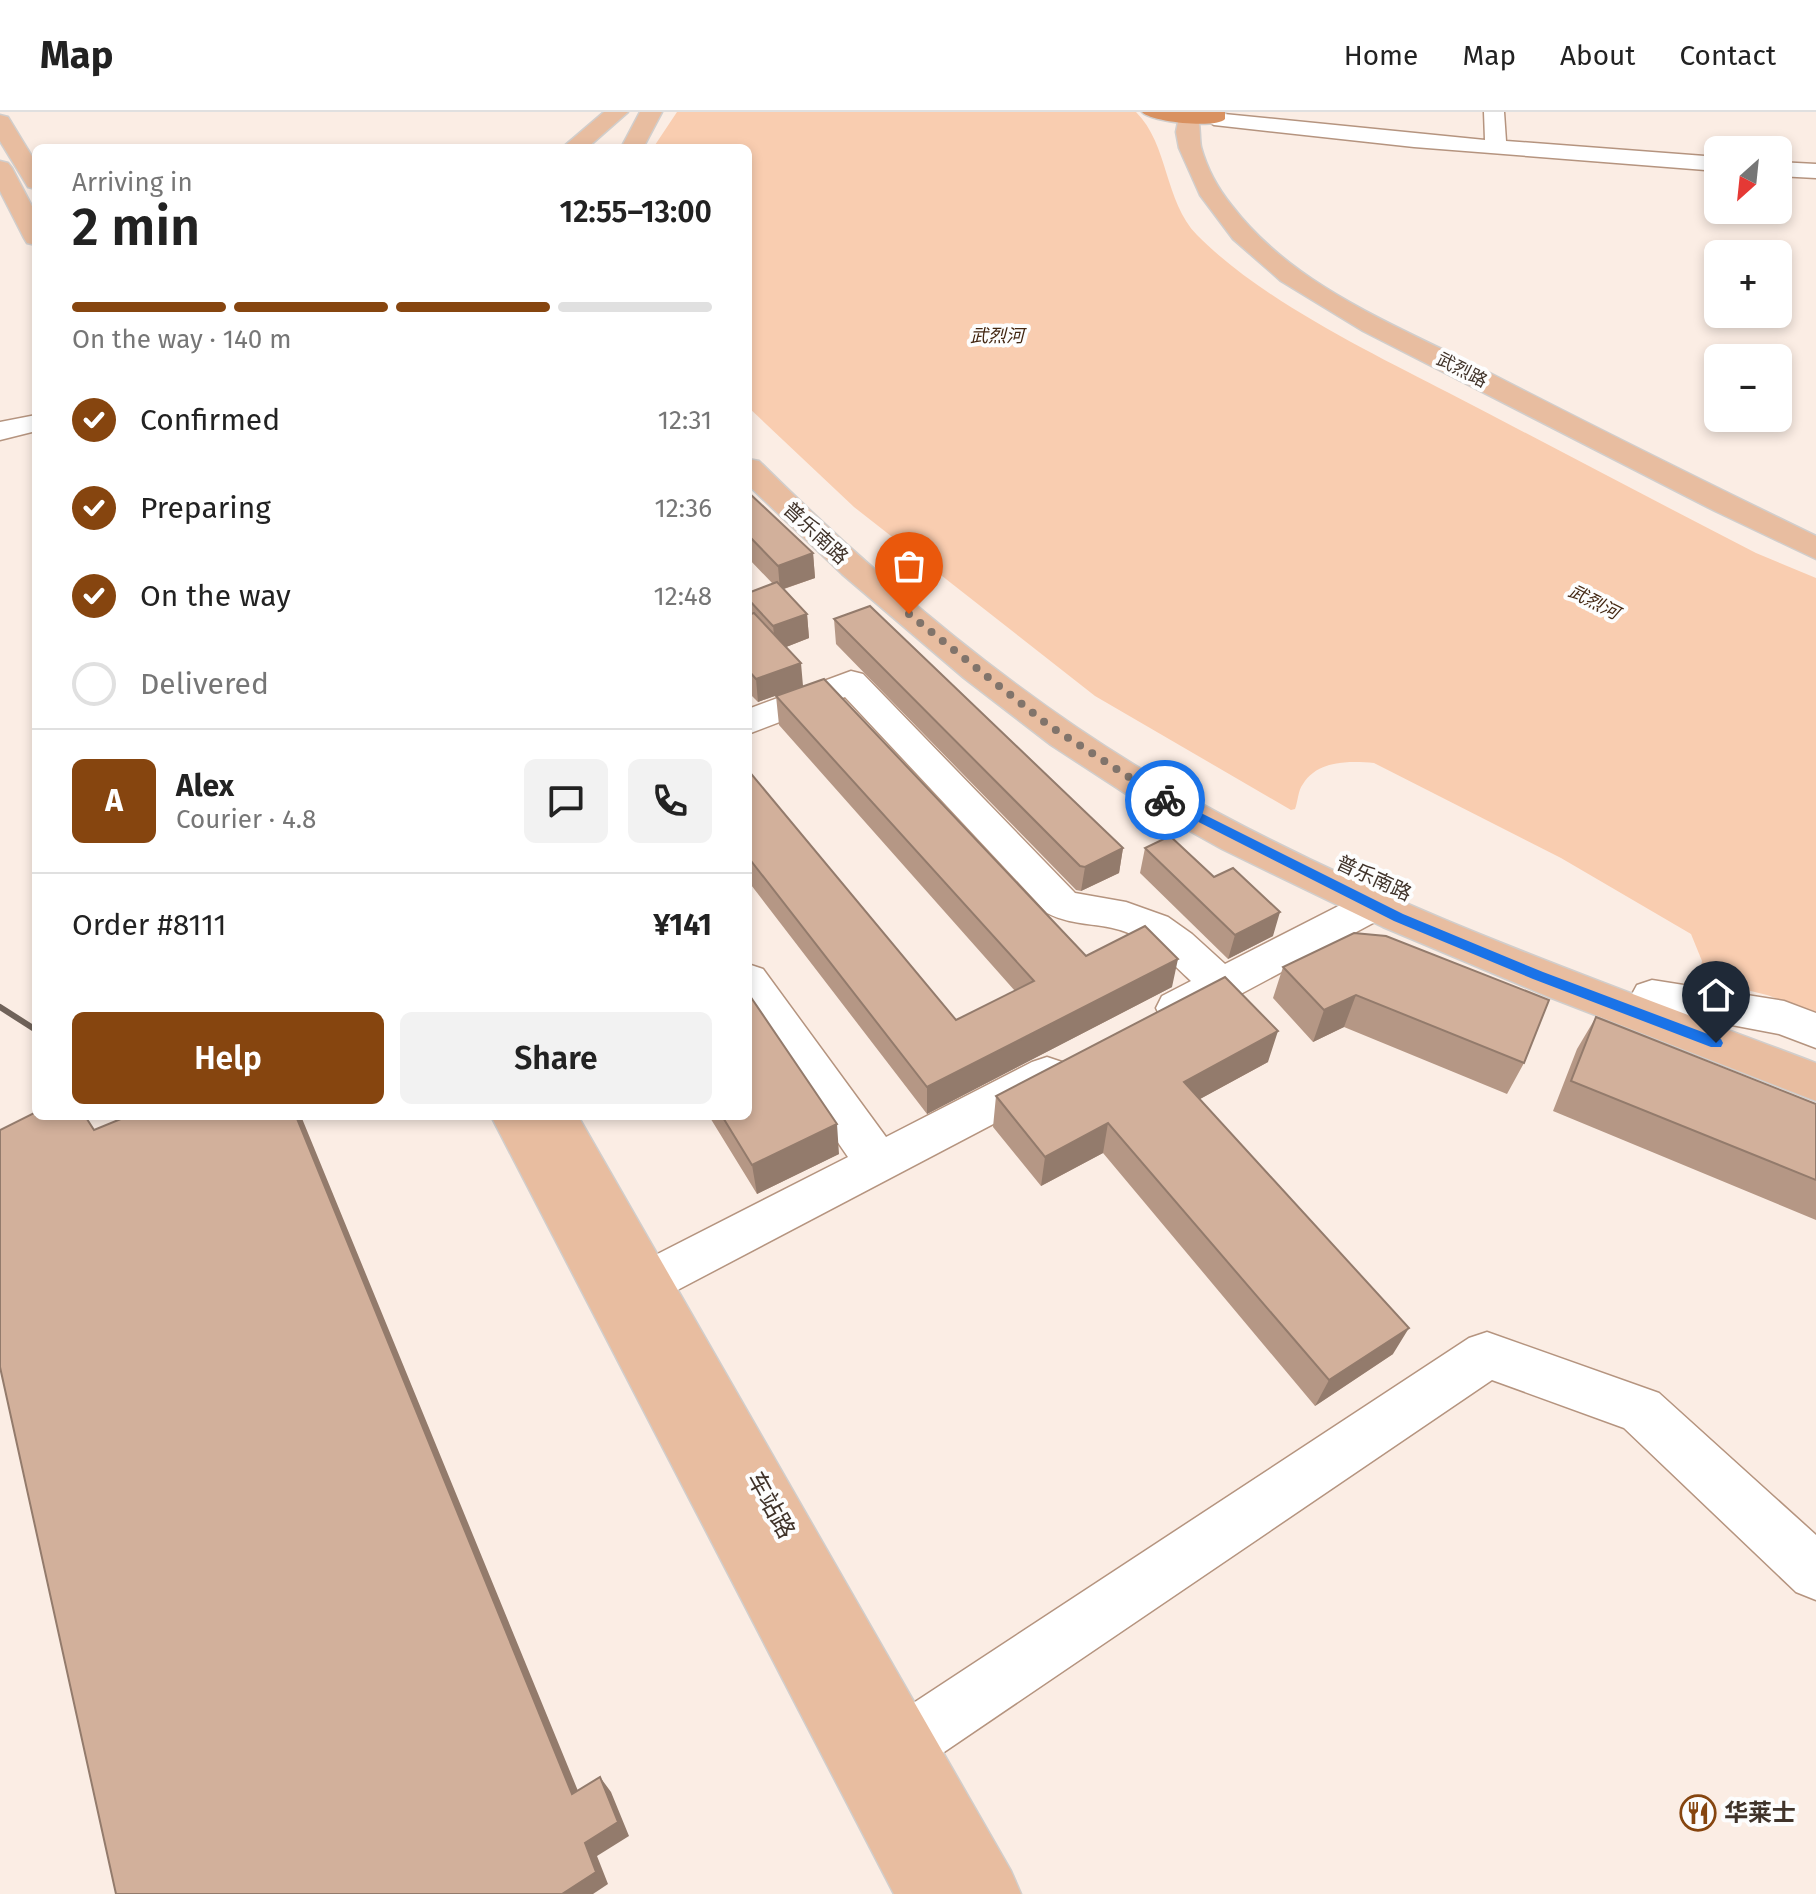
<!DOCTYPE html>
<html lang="en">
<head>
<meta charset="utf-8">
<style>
	:root { --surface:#fff; --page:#f2f2f2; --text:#222; --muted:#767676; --line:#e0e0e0; --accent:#86450f }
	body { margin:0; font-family:"Fira Sans","Noto Sans SC",sans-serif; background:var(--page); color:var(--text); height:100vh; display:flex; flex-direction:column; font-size:30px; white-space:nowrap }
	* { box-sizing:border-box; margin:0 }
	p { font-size:26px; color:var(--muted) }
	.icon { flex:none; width:44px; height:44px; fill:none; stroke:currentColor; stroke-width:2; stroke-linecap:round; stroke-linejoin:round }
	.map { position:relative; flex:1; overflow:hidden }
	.drawer { position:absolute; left:32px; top:32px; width:720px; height:976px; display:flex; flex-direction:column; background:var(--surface); border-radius:12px; box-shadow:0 4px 12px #0003 }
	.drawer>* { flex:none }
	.needle { width:52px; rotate:207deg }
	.controls { position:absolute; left:1704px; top:24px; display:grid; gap:16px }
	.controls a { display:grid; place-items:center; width:88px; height:88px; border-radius:12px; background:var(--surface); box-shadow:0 4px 12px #0003; font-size:40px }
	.pin { position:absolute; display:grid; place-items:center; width:68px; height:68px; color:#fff; margin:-82px -34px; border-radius:50% 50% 50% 0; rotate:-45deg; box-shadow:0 0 8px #0007 }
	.pin .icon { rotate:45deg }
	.courier { position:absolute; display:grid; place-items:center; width:80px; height:80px; margin:-40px; border:6px solid #1a73e8; border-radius:50%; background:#fff; color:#222; box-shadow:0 2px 10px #0007 }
	.head em { font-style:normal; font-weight:600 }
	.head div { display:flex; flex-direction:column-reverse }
	.head { display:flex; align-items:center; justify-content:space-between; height:136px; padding:0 40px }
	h1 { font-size:52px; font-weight:600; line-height:60px }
	.bar { display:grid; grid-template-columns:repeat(4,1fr); gap:12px 8px; align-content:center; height:96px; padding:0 40px }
	.bar i { height:10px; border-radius:6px; background:var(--line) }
	.bar .active { background:var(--accent) }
	.bar p { grid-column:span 4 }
	.line { display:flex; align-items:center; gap:20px; padding:0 40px; border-top:2px solid var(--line) }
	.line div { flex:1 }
	.round { display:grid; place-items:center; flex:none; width:84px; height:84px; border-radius:12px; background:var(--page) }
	ol { padding:0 40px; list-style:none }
	li { display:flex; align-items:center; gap:24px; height:88px }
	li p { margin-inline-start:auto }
	li .icon { padding:8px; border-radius:50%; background:var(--accent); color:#fff; stroke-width:4 }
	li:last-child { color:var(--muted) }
	li i { width:44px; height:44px; border:4px solid var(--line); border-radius:50% }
	.primary-button { display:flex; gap:16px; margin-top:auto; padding:16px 40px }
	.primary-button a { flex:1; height:92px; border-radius:12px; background:var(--accent); color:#fff; font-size:32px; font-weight:600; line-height:92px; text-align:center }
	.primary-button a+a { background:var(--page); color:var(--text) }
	header { display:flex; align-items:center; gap:48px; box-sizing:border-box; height:112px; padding:0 40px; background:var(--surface); border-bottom:2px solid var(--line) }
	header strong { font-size:38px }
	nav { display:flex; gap:44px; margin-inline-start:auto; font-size:28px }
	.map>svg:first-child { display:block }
	.water { fill:#f9cdb0 }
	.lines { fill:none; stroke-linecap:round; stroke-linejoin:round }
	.minor-casing { stroke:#b5947f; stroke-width:3 }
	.major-casing { stroke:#d1cecc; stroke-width:3 }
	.highway-casing { stroke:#d1cecc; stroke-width:3 }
	.minor { fill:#fff; fill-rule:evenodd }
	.major { fill:#e8bda0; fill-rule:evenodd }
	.highway { fill:#d99160; fill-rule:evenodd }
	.rail { stroke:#70635a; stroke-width:6 }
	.wall { fill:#b59785 }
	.shaded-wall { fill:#937b6c }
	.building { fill:#d2b09b; stroke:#937b6c; stroke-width:2 }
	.route { fill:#1a73e8 }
	.done { stroke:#81746b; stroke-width:8; stroke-dasharray:0 14.4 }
	.labels { text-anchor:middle; stroke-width:8; stroke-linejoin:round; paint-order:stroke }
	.far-water-label { font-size:18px; font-style:italic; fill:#432712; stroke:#fdfdfd }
	.far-street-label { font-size:18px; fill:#40332a; stroke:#fdfdfd }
	.street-label { font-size:20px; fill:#40332a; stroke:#fdfdfd }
	.near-street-label { font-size:24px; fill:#40332a; stroke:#fdfdfd }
	.near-poi-label { font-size:24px; font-weight:bold; fill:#40332a; stroke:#fdfdfd; text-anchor:start }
</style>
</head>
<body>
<header>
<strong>Map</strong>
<nav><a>Home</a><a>Map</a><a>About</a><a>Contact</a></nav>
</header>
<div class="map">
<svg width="1816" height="1782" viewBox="0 0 1816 1782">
	<rect width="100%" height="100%" fill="#fbede4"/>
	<path class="water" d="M677,0h459c33,33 28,89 61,123 63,64 172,117 252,158 102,53 204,107 307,160l60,25v435l-49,-18 -69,-17 4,-17 -11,-27 -130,-76 -187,-95c-24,-2 -56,-3 -71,21 -5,6 -5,17 -8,25l-4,1 -196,-114 -241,-189 -106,-100v-259h-95z"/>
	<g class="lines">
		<defs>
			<path id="minor" d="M1484,0h20l2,29 212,16v14l-304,-24 -200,-22 -10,-6 10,-6 271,27z
				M1778,50l38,2v14l-38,-2z
				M36,303v16l-36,9v-18z
				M851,559l12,3 212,219 51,9 42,15 24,17 33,30 135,-69 14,-5 14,5 6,10 -6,10 -196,105 -15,4 -15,-4 -6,-12 6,-12 29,-15c-19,-18 -39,-39 -65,-49 -26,-10 -52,-5 -79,-19l-202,-216 -97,37v-25z
				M748,852l15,5 123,168 146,-75 15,-5 15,5 7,13 -7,13 -415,218 -17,-6 -7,-16 7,-16 218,-111 -100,-145z
				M1652,868l132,21 32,12v35l-37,-14 -142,-27 -6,-11 6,-11z
				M1487,1220l172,61 157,142v65l-20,-8 -172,-164 -132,-48 -567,385 -21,9 -21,-9 -9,-21 9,-21 586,-385z"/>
			<path id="major" d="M604,0h24l-41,36h-25z
				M640,0h22l-19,36h-22z
				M1180,0h16c5,10 3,24 5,35 6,22 17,42 31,59 62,81 164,119 252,164 110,57 221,112 332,166v23l-101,-48 -352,-180 -82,-50 -48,-42 -33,-44 -21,-47 -3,-16z
				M0,3l8,2 28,46v26l-8,-2 -28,-46z
				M0,49l8,2 4,5 24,46v31l-9,-2 -3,-5 -24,-47z
				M748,347l11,2c120,119 264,241 411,325 203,117 427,194 646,277v38l-267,-104 -166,-70 -161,-78 -79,-44 -92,-60 -87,-67 -122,-104 -94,-89z
				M491,1004h87l433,755 10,23h-127z"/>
			<path id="highway" d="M1142,0h83v7c-9,10 -74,3 -83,-7z"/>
		</defs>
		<use href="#minor" class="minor-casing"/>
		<use href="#major" class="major-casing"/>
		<use href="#highway" class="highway-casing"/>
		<use href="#minor" class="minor"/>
		<use href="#major" class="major"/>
		<use href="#highway" class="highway"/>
		<path class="rail" d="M0,895l36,23"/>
	</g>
	<path class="wall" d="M748,380l65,61 2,25 -31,11 23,25 2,24 -23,9 17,39 -45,16 -10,-10v-99l25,-9 -25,-26z
		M834,507l289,229 -4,25 -38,18 -5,-1 -240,-246z
		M776,584l310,260 86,31 -245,127 -179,-233v-111l208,250 59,-29 -236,-266z
		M1145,736l69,29 59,59 -45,23 -88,-86z
		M1354,821l170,130 -17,31 -163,-67 -31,15 -40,-44 10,-31z
		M1596,905l220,87v116l-263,-109 24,-62z
		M1268,950l-68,37 193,255 -78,52 -212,-253 -62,33 -48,-59 3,-31z
		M709,1004h39l91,38 -82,40z"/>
	<path class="shaded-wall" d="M813,441l2,25 -35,12 -2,-24z
		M807,502l2,24 -33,13 -3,-25z
		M801,551l2,23 -45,16 -2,-23z
		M1123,736l-4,25 -38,18 4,-24z
		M1280,800l-7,24 -45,23 7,-24z
		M1178,847l-6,28 -245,127v-27z
		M1356,883l-12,32 -31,15 11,-32z
		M1278,919l-10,31 -92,50 8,-30z
		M296,1004h5l284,692 -13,-14z
		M1108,1011l-5,30 -62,33 4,-29z
		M837,1012l2,30 -82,40 -5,-29z
		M1409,1216l-16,26 -78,52 14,-26z
		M600,1665l11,15 18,44 -32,20 11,28 -15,10h-31l23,-51z"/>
	<path class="building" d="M748,380l65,61 -35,13 -30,-31z
		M777,470l30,32 -34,12 -25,-27v-6z
		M870,494l253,242 -38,19 -5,-1 -246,-247z
		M754,501l47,50 -45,16 -8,-9v-55z
		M824,567l262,277 59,-30 33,33 -251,128 -179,-230v-87l208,250 78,-39 -258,-285z
		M1170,724l44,41 19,-9 47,44 -45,23 -90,-87z
		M1354,821l32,3 163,64 -25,63 -168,-68 -32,15 -41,-43z
		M1225,865l53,54 -94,51 225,246 -80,52 -221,-257 -63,34 -49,-61z
		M748,881l89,131 -85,41 -30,-49h26z
		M1596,905l220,87v76l-245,-99z
		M36,1000v4h49l9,14 34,-14h168l276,678 28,-17 18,45 -33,21 11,29 -34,22h-446l-116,-527v-237z"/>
	<path class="route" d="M1161,685h8l234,117 140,58 178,67 2,4 -2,4h-10l-178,-68 -139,-58 -233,-118z"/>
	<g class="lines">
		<path class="done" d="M909,502l139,111 117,75"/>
	</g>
	<defs>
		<symbol id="restaurant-ring" viewBox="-11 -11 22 22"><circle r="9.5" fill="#fdfdfd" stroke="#86450f" stroke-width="1.5"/><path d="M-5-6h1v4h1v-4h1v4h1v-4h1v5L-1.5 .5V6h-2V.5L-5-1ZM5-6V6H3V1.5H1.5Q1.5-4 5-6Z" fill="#86450f"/></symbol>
	</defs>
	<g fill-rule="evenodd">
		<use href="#restaurant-ring" x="1678" y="1681" width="40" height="40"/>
	</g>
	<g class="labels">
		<g class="far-water-label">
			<text x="997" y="230">武烈河</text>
			<text transform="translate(1594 490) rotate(27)" y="6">武烈河</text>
		</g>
		<g class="far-street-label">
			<text transform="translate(1462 258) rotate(27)" y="6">武烈路</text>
		</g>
		<g class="street-label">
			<text transform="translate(816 421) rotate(43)" y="7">普乐南路</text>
			<text transform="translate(1374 766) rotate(25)" y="7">普乐南路</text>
		</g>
		<g class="near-street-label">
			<text transform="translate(771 1393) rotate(61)" y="8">车站路</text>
		</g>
		<g class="near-poi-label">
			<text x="1724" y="1709">华莱士</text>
		</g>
	</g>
</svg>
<div class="controls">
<a><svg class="needle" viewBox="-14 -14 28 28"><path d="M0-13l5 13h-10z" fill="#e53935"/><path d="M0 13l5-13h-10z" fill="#767676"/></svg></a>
<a>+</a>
<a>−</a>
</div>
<div class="pin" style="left:909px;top:502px;background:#ea580c"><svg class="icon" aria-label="bag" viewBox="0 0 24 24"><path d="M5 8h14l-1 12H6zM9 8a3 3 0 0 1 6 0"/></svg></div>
<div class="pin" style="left:1716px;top:931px;background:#1f2937"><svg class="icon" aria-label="home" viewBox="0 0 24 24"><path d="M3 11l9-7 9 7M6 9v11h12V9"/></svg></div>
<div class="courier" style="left:1165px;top:688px"><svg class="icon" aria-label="bike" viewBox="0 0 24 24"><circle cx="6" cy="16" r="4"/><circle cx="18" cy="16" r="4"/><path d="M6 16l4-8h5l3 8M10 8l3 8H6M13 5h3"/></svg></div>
<section class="drawer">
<div class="head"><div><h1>2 min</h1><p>Arriving in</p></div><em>12:55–13:00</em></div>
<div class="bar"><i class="active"></i><i class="active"></i><i class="active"></i><i></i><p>On the way · 140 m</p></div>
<ol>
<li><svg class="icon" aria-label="check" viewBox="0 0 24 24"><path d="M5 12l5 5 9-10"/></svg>Confirmed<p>12:31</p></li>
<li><svg class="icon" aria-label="check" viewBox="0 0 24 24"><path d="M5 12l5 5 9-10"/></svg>Preparing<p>12:36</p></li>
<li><svg class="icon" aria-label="check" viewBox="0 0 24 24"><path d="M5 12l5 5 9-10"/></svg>On the way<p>12:48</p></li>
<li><i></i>Delivered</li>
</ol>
<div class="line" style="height:144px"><b class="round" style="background:var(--accent);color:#fff">A</b><div><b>Alex</b><p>Courier · 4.8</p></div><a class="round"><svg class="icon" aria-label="chat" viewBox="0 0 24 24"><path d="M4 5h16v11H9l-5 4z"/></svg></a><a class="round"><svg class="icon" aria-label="phone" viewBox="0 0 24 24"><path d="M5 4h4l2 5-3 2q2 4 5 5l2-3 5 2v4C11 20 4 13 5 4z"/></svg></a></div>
<div class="line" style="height:104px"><div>Order #8111</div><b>¥141</b></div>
<div class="primary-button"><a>Help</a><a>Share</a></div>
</section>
</div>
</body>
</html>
